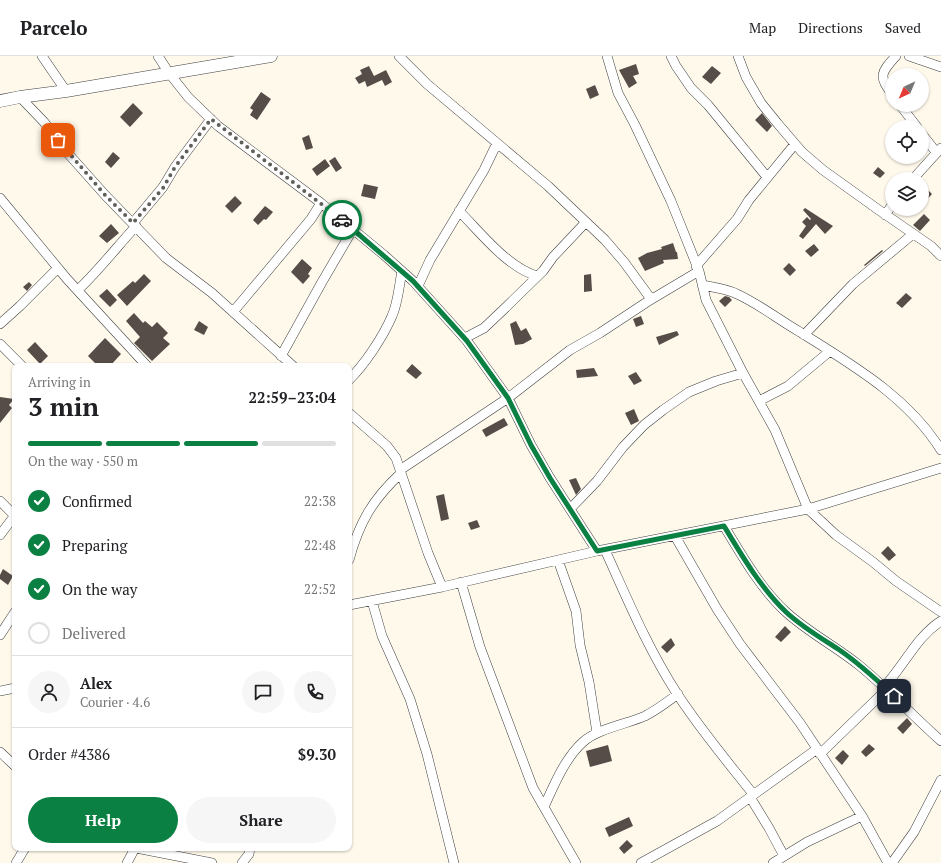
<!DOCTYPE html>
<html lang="en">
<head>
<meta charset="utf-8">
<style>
	:root { --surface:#fff; --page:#f6f6f6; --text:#202124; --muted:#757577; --line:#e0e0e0; --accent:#0b8043 }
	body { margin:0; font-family:"PT Serif",serif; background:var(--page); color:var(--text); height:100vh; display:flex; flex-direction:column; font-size:15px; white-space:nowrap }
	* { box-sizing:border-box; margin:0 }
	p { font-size:13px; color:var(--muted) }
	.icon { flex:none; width:22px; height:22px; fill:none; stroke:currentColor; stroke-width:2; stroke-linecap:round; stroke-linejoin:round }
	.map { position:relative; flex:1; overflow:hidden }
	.side { position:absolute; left:12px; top:307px; width:340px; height:488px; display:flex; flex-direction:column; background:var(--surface); border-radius:8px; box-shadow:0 1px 3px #0004 }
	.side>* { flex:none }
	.needle { width:26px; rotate:224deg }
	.buttons { position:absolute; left:885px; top:12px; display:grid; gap:8px }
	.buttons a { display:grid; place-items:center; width:44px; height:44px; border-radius:50%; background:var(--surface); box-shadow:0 1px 3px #0004; font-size:20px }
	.pin { position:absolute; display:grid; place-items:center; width:34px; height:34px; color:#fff; margin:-17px; border-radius:8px; box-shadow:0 2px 6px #0006 }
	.courier { position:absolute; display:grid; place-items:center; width:40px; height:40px; margin:-20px; border:3px solid #0b8043; border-radius:50%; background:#fff; color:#222; box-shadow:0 1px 5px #0007 }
	.head em { font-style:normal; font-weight:800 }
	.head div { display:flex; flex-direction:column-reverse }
	.head { display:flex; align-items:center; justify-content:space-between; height:68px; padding:0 16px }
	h1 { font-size:26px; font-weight:800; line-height:30px }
	.bar { display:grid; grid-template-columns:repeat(4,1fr); gap:6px 4px; align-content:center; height:48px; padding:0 16px }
	.bar i { height:5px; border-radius:3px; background:var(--line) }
	.bar .selected { background:var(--accent) }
	.bar p { grid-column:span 4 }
	.line { display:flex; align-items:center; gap:10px; padding:0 16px; border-top:1px solid var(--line) }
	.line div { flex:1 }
	.round { display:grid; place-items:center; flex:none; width:42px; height:42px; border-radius:21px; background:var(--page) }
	ol { padding:0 16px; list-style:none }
	li { display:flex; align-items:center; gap:12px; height:44px }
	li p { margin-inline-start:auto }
	li .icon { padding:4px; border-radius:50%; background:var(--accent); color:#fff; stroke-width:4 }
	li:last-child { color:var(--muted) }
	li i { width:22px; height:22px; border:2px solid var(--line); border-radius:50% }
	.action { display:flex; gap:8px; margin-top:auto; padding:8px 16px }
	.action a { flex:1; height:46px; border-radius:24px; background:var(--accent); color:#fff; font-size:16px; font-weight:800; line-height:46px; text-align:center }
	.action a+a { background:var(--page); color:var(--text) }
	header { display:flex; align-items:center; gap:24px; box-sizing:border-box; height:56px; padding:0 20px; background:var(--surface); border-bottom:1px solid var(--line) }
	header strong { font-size:19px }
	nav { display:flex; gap:22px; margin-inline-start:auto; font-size:14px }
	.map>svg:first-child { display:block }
	.building { fill:#564c48 }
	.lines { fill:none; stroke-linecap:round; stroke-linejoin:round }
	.minor-casing { stroke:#3f3f3f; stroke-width:10 }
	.tertiary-casing { stroke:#3f3f3f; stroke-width:13 }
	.minor { stroke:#fff; stroke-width:9 }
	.tertiary { stroke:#fff; stroke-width:12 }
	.done { stroke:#615f5a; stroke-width:4; stroke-dasharray:0 7.2 }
	.route { stroke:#0b8043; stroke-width:5 }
</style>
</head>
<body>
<header>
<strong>Parcelo</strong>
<nav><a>Map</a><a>Directions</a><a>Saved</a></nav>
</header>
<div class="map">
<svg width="941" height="807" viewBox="0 0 941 807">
	<rect width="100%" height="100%" fill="#fff9ec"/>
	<path class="building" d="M636,8l3,10 -6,2 4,7 -8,5 -10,-18z
		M369,10l5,10 12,-6 6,12 -7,4 -3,-6 -15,7 -2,-6 -6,3 -4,-6 7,-4 -2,-4z
		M712,10l9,7 -10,11 -9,-7z
		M595,29l4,10 -9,4 -4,-10z
		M261,36l10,7 -14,21 -7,-5 3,-5 -3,-2z
		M133,47l10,10 -13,14 -10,-10z
		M762,57l10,13 -5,6 -12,-12z
		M309,79l4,13 -7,2 -4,-12z
		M113,96l7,6 -9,10 -6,-6z
		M335,101l7,11 -6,4 -7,-11z
		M325,103l5,7 -13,10 -5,-7z
		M878,111l7,6 -5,5 -7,-5z
		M364,128l14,3 -3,12 -14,-3z
		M927,133l5,5 -10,11v-10z
		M235,140l7,7 -10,10 -7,-7z
		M265,150l8,6 -7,8 -2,-1 -6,6 -5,-5z
		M805,152l17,11 11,7 -8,8 -9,-10 -13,15 -4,-3 7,-10 -4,-4 5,-5 3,3 1,-1 -8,-9z
		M924,158l6,6 -10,11 -7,-6z
		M111,168l8,9 -12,10 -8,-7z
		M673,187l3,9h1l1,7 -15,1 1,3 -19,8 -7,-13 9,-5 15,-4 -1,-2z
		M814,188l5,6 -8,7 -6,-6z
		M882,194l1,1 -18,15 -1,-1z
		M302,203l10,9 -4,6 2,2 -7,8 -12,-12z
		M789,207l7,7 -6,6 -7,-7z
		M144,218l7,7 -24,25 -10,-11 16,-14 2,2z
		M591,218l1,17 -8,1v-17z
		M29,226l3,3 -5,6 -4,-4z
		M107,233l10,11 -7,7 -11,-11z
		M906,237l6,5 -10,10 -6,-5z
		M725,240l4,1 3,3 -7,7 -6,-6z
		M134,257l9,10 2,-2 7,6 5,-5 11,11 -5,5 7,6 -18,17 -18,-18 6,-6 -14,-16z
		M641,260l3,8 -8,3 -3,-8z
		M199,265l9,6 -4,8 -10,-5z
		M516,265l5,10 5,-3 6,11 -9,5 -8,1 -5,-21z
		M677,275l2,4 -20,10 -3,-8z
		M105,282l16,16 -11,12h-12l-10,-10z
		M35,286l13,14 -8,8 -13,-14z
		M412,308l10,9 -6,6 -10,-8z
		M594,312l4,8 -21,2 -1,-8z
		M636,316l6,9 -8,4 -6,-9z
		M0,341l14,2 -5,6 3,3 -12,15z
		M634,353l5,12 -8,4 -6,-12z
		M504,362l4,7 -22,12 -4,-7z
		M576,422l5,11 -5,6 -7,-15z
		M444,438l5,25 -8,2 -5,-25z
		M477,464l3,7 -9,3 -3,-7z
		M888,490l8,9 -7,6 -8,-8z
		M3,513l10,7 -5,9 -8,-6v-4z
		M785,570l6,6 -10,10 -6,-5z
		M671,582l4,7 -8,8 -6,-6z
		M907,662l5,6 -9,10 -6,-6z
		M869,688l6,5 -9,8 -5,-5z
		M608,689l4,16 -22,6 -4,-16z
		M843,694l6,6 -7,9 -7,-7z
		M629,761l4,9 -24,11 -4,-9z
		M627,784l6,6 -9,8 -5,-6z"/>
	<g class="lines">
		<defs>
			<path id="minor" d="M42,0l24,35
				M158,0l11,17 19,24 30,29 103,77 63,52 29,26 54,60 41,57 23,47 19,33 47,73
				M399,0l28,28 121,102 57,54 19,22 27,37
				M607,0l11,37 17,32 36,76 28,70 7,29 37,73 32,57 33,79 28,26 37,27 23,19 45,31
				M671,0l5,10 15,22 17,17 59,72
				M738,0l8,21 15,26 17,21 24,28 21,18 53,38 55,38 10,10
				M909,0l32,11
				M892,38c-14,-17 -11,-22 4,-38
				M20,41l24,25 20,27 41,46 61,63 46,35 81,73
				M900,49l17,22
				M922,78l14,18
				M913,123l28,-31
				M0,142l67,81 80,87
				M459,155c22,22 48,56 78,65
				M885,159l7,-10
				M133,167l30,-36 12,-20 36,-48
				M696,210l41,-47 12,-19 46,-56
				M702,229c11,2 25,4 35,9 22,10 42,26 63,38 52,33 107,64 141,118
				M418,230l12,-26 54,-90 13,-27
				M78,234c21,-20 38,-42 58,-64
				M233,256l78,-93 10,-16
				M0,268l20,-18 38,-38
				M804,279l49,-51 60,-50
				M465,282l19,-10 19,-18 40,-39 10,-14 33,-35
				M0,288l22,22
				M281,300l41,-74 31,-53
				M349,324c16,-16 34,-43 43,-64 6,-13 7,-30 10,-45
				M759,345l29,-15 42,-35
				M349,357l38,33 9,12 32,95 14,34
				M400,414l108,-72 62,-48 30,-17 47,-31 52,-31
				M0,445l15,15
				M570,453l27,-28 26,-34 21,-22 19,-15 26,-18 27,-11 27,-8
				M724,470c18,30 37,63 62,86 23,21 51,35 74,54 29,24 54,51 81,75
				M0,479l15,-20
				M675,480l42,73 23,35 60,79 62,93 26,47
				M605,494c22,48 42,97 71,142 23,36 51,69 77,102
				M349,504c10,-37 23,-60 52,-87
				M558,504l18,51 4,34 9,37 8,51
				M461,526l19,65 53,141 43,75
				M372,545l10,35 28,63 17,55 27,109
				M349,549l93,-18 155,-36 211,-42 133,-41
				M0,579l15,-23
				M884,631c20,-21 32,-50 57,-66
				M0,635l15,-3
				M0,696l15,14
				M820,698l67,-65
				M750,741l19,31 15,28
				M544,751c10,-22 21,-49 39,-65 14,-13 44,-18 62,-26 12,-6 22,-14 33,-22
				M136,792l76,15
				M16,807l9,-15
				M127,807l8,-15
				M242,807l7,-9 1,-6
				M641,807l76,-42 100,-72
				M773,807l34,-21 55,-26
				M892,807l22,-31 27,-52"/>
			<path id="tertiary" d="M0,45l20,-4 46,-6 205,-35"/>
		</defs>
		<use href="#minor" class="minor-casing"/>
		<use href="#tertiary" class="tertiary-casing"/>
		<use href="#minor" class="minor"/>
		<use href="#tertiary" class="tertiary"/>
	</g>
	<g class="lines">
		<path class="done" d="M58,84l47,55 28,28 30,-35 12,-21 36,-48 131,101"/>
		<path class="route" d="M342,164l71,61 54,60 41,57 23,47 19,33 47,73 127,-25c18,30 37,62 62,86 16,15 35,26 52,37 21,14 39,31 56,47"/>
	</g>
</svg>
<div class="buttons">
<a><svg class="needle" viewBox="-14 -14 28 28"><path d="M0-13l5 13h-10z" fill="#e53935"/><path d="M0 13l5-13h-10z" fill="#757577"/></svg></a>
<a><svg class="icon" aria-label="locate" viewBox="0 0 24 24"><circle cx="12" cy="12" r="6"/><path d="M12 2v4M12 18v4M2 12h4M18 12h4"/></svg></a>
<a><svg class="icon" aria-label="layers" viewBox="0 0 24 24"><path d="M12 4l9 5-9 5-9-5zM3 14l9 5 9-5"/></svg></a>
</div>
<div class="pin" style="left:58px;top:84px;background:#ea580c"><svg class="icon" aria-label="bag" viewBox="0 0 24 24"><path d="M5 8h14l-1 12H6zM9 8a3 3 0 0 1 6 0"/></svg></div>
<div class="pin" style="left:894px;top:640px;background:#1f2937"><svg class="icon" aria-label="home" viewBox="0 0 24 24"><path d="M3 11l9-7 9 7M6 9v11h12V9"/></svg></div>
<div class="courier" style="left:342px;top:164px"><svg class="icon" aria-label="car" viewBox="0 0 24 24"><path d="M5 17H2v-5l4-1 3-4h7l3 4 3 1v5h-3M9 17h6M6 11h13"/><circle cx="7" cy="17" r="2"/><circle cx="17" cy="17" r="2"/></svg></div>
<section class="side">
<div class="head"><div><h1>3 min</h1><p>Arriving in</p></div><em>22:59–23:04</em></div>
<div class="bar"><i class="selected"></i><i class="selected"></i><i class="selected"></i><i></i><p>On the way · 550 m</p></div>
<ol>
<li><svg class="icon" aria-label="check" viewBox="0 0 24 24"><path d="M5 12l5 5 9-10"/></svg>Confirmed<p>22:38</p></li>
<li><svg class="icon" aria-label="check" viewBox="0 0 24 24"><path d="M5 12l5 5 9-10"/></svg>Preparing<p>22:48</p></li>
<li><svg class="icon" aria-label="check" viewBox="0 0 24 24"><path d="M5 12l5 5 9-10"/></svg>On the way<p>22:52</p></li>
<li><i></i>Delivered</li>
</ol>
<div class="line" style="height:72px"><a class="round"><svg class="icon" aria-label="person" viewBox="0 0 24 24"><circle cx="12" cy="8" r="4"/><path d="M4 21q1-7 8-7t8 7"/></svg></a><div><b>Alex</b><p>Courier · 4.6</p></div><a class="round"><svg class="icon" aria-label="chat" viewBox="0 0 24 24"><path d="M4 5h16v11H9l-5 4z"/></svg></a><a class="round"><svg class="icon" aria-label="phone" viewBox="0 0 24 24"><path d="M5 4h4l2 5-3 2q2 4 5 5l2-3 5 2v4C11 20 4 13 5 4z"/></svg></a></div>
<div class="line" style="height:52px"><div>Order #4386</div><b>$9.30</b></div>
<div class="action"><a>Help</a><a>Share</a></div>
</section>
</div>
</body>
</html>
